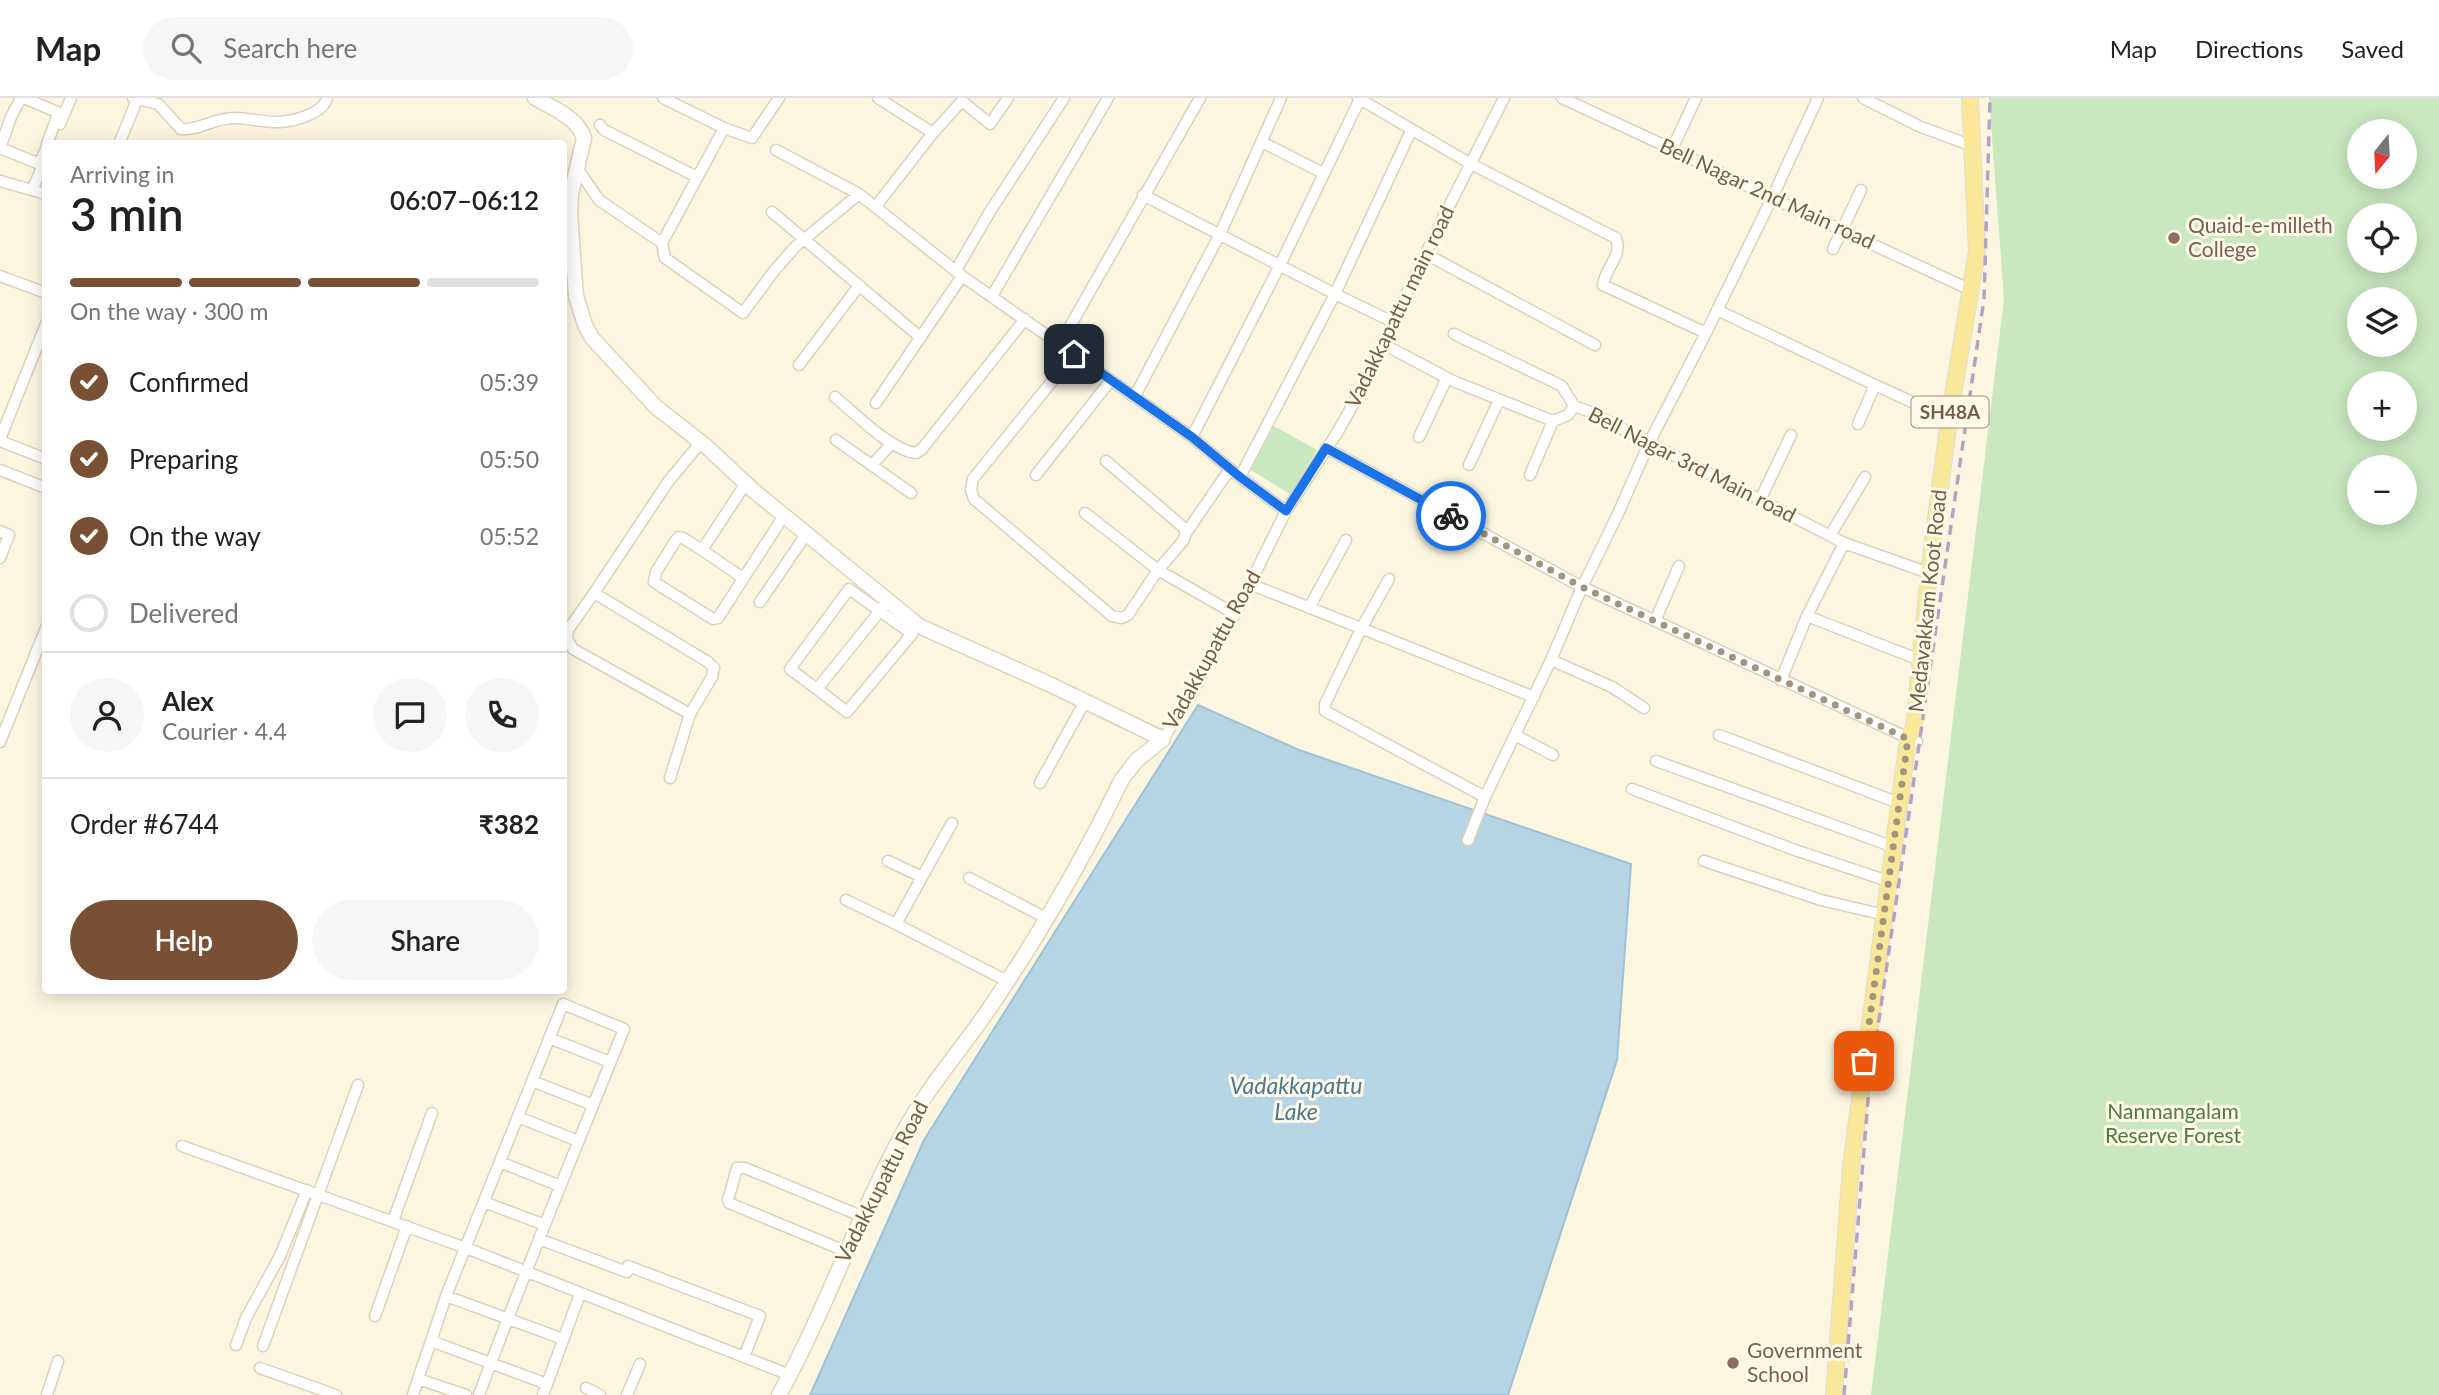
<!DOCTYPE html>
<html lang="en">
<head>
<meta charset="utf-8">
<style>
	:root { --surface:#fff; --page:#f6f6f6; --text:#222; --muted:#767676; --line:#e0e0e0; --accent:#795033 }
	body { margin:0; font-family:Lato,sans-serif; background:var(--page); color:var(--text); height:100vh; display:flex; flex-direction:column; font-size:26px; white-space:nowrap }
	* { box-sizing:border-box; margin:0 }
	p { font-size:23px; color:var(--muted) }
	.icon { flex:none; width:38px; height:38px; fill:none; stroke:currentColor; stroke-width:2; stroke-linecap:round; stroke-linejoin:round }
	.map { position:relative; flex:1; overflow:hidden }
	.side { position:absolute; left:42px; top:42px; width:525px; height:854px; display:flex; flex-direction:column; background:var(--surface); border-radius:7px; box-shadow:0 4px 18px #0003 }
	.side>* { flex:none }
	.needle { width:46px; rotate:198deg }
	.tools { position:absolute; left:2347px; top:21px; display:grid; gap:14px }
	.tools a { display:grid; place-items:center; width:70px; height:70px; border-radius:50%; background:var(--surface); box-shadow:0 4px 18px #0003; font-size:35px }
	.pin { position:absolute; display:grid; place-items:center; width:60px; height:60px; color:#fff; margin:-30px; border-radius:14px; box-shadow:0 4px 10px #0006 }
	.courier { position:absolute; display:grid; place-items:center; width:70px; height:70px; margin:-35px; border:5px solid #1a73e8; border-radius:50%; background:#fff; color:#222; box-shadow:0 2px 9px #0007 }
	.overview em { font-style:normal; font-weight:600 }
	.overview div { display:flex; flex-direction:column-reverse }
	.overview { display:flex; align-items:center; justify-content:space-between; height:119px; padding:0 28px }
	h1 { font-size:46px; font-weight:600; line-height:52px }
	.bar { display:grid; grid-template-columns:repeat(4,1fr); gap:10px 7px; align-content:center; height:84px; padding:0 28px }
	.bar i { height:9px; border-radius:5px; background:var(--line) }
	.bar .on { background:var(--accent) }
	.bar p { grid-column:span 4 }
	.line { display:flex; align-items:center; gap:18px; padding:0 28px; border-top:2px solid var(--line) }
	.line div { flex:1 }
	.round { display:grid; place-items:center; flex:none; width:74px; height:74px; border-radius:37px; background:var(--page) }
	ol { padding:0 28px; list-style:none }
	li { display:flex; align-items:center; gap:21px; height:77px }
	li p { margin-inline-start:auto }
	li .icon { padding:7px; border-radius:50%; background:var(--accent); color:#fff; stroke-width:4 }
	li:last-child { color:var(--muted) }
	li i { width:38px; height:38px; border:4px solid var(--line); border-radius:50% }
	.primary-button { display:flex; gap:14px; margin-top:auto; padding:14px 28px }
	.primary-button a { flex:1; height:80px; border-radius:42px; background:var(--accent); color:#fff; font-size:28px; font-weight:600; line-height:80px; text-align:center }
	.primary-button a+a { background:var(--page); color:var(--text) }
	header { display:flex; align-items:center; gap:42px; box-sizing:border-box; height:98px; padding:0 35px; background:var(--surface); border-bottom:2px solid var(--line) }
	header strong { font-size:33px }
	nav { display:flex; gap:38px; margin-inline-start:auto; font-size:24px }
	.search { width:490px; height:63px; background:var(--page); display:flex; align-items:center; gap:18px; box-sizing:border-box; padding:0 24px; border-radius:38px; color:var(--muted); font-size:26px }
	.map>svg:first-child { display:block }
	.green { fill:#c9e8c0; fill-rule:evenodd }
	.water { fill:#b6d5e4; stroke:#9dc2d6; stroke-width:2 }
	.lines { fill:none; stroke-linecap:round; stroke-linejoin:round }
	.street-casing { stroke:#dcd1bb; stroke-width:13 }
	.secondary-casing { stroke:#e1d3b8; stroke-width:17 }
	.primary-casing { stroke:#e0dcd7; stroke-width:18 }
	.street { stroke:#fff; stroke-width:10 }
	.secondary { stroke:#fff; stroke-width:14 }
	.primary { stroke:#f9e89a; stroke-width:16 }
	.rail { stroke:#baa1c4; stroke-width:3.5; stroke-dasharray:10 7; stroke-linecap:butt }
	.done { stroke:#a2947e; stroke-width:7; stroke-dasharray:0 12.6 }
	.route { stroke:#1a73e8; stroke-width:9 }
	.education-dot { fill:#8d6e63; stroke:#fffae7; stroke-width:2.5 }
	.labels { text-anchor:middle; stroke-width:6; stroke-linejoin:round; paint-order:stroke }
	.shield { fill:#fffae7; stroke:#9c8e78; stroke-width:2 }
	.shield-label { font-size:19px; font-weight:bold; fill:#725f49 }
	.street-label { font-size:21px; fill:#725f49; stroke:#fffae7 }
	.education-label { font-size:21px; fill:#785e54; stroke:#fffae7; text-anchor:start }
	.park-label { font-size:21px; fill:#497d43; stroke:#fffae7 }
	.water-label { font-size:23px; font-style:italic; fill:#497993; stroke:#fffae7 }
</style>
</head>
<body>
<header>
<strong>Map</strong>
<div class="search"><svg class="icon" aria-label="search" viewBox="0 0 24 24"><circle cx="10" cy="10" r="6"/><path d="M15 15l6 6"/></svg>Search here</div>
<nav><a>Map</a><a>Directions</a><a>Saved</a></nav>
</header>
<div class="map">
<svg width="2439" height="1297" viewBox="0 0 2439 1297">
	<rect width="100%" height="100%" fill="#fcf6e1"/>
	<path class="green" d="M1989,0h450v1297h-568l133,-1096zM2359,33h45v46h-45zM2359,117h45v46h-45zM2359,201h45v46h-45zM2359,285h45v46h-45zM2359,369h45v46h-45z
		M1272,327l45,25 -27,44 -39,-24z"/>
	<path class="water" d="M1198,607l101,45 332,114 -14,196 -109,335h-698l114,-255z"/>
	<g class="lines">
		<defs>
			<path id="street" d="M21,0l-10,19 -11,31 37,15 3,-1 6,-13
				M24,0l33,14v5l-10,27
				M133,0l25,6 23,25c17,2 35,-12 54,-11 15,0 30,5 45,4 14,-1 43,-8 47,-24
				M663,0l61,30 28,10 27,-40
				M878,0l55,35
				M1358,0l113,66 145,74c7,18 -11,30 -13,47l103,48
				M1562,0l110,51 100,49 199,92
				M1863,0l58,29 49,18
				M60,26l11,-26
				M600,27l4,5 93,47
				M724,30l-62,115 3,15 78,55 31,-42 21,-24 64,-53
				M1262,44l61,31
				M119,46l18,-44
				M1672,51l24,-51
				M776,52l83,44 103,82 230,161 48,40 46,34
				M577,70l22,32 63,43
				M0,83l46,13
				M32,92l14,-31
				M1143,97l192,99 -95,183
				M876,108l57,-73 29,-32 28,23 18,-26
				M772,114l148,125
				M1833,151l28,-59
				M1426,156l169,91
				M956,172l35,-60 73,-112
				M0,178l46,17
				M992,198l116,-198
				M1717,212l158,75 -17,39
				M1393,224l-58,-28 76,-163
				M1454,236l108,52 12,20
				M1060,246l140,-246
				M1383,246l70,37 100,40 15,-6 6,-9 14,5 256,132 85,30
				M1074,256l-101,125 -2,11 3,9 138,117 9,2 7,-3 30,-45 25,-29 3,-8 -3,-6 -77,-66
				M799,267l59,-78
				M1875,287l74,34
				M1135,298l85,-162 61,-136
				M835,299c21,17 55,53 81,56l6,-4 103,-130
				M876,305l86,-127
				M1192,339l88,-172 80,-166
				M1419,339l28,-59
				M0,341l46,-115
				M836,342l75,53
				M0,343l46,18
				M1326,350l256,139 35,-71 33,-75 56,-108 66,-135 46,-100
				M872,367l20,-22
				M1469,367l30,-65
				M0,372l46,18
				M1036,377l75,-95
				M1530,377l23,-54
				M746,385l-44,67 -19,-12 -4,-1 -3,3 -20,32 -2,10 59,37 5,-1 67,-104
				M1761,400l30,-63
				M1085,415l73,57 77,44
				M0,433l9,4 -9,23
				M1186,435l44,-64
				M1831,436l34,-57
				M1844,445l-37,73 113,44
				M702,452l41,28
				M1389,481l-28,50 -36,75v7l160,86
				M1250,486l284,113
				M594,495l-26,37 -1,9 6,10 117,65
				M760,504l47,-69
				M1309,510l37,-68
				M1655,523l24,-55
				M1551,562l61,27 32,21
				M1781,582l26,-64
				M817,591l-27,-20 59,-80 63,45 -65,78 -30,-23 63,-78 9,-11
				M1515,637l38,20
				M1719,637l180,68
				M1163,641l26,-40 46,-85 51,-103 51,-78 19,-34 85,-177 63,-124
				M0,644l46,-114
				M1656,663l238,86
				M670,680l20,-64 22,-37 2,-9 -6,-6 -114,-69 74,-111 33,-40
				M1040,685l44,-80
				M1632,691l163,61 93,31
				M1468,742l17,-43 66,-137 31,-73 335,155
				M888,763l34,16
				M1704,763l117,39 64,15
				M969,780l77,40
				M846,802l50,24 111,57
				M896,826l56,-101
				M549,940l61,24
				M532,983l61,24
				M518,1019l60,24
				M182,1048l284,102 324,127
				M500,1064l60,24
				M484,1104l61,23
				M393,1123l39,-108
				M539,1141l88,33 1,-6 132,50 -16,41
				M845,1153l-116,-48 -1,-3 9,-32h8l116,48
				M446,1198l117,43
				M375,1218l32,-90
				M431,1243l-13,38 48,16
				M236,1247l10,-27 34,-62 27,-66
				M263,1248l95,-261
				M260,1270l76,27
				M586,1290l14,7
				M47,1297l11,-34
				M413,1297l5,-16
				M479,1297c45,-123 96,-244 145,-366l-61,-25 -117,292 -15,45 116,43
				M543,1297l37,-101
				M627,1297l13,-31"/>
			<path id="secondary" d="M535,0c18,10 43,20 49,40l-13,56 -1,20 6,82 9,29 7,13 64,69 51,40 47,44 165,135 130,58 114,55 -26,21 -15,19c-38,79 -84,158 -133,230 -28,41 -61,78 -85,122 -47,86 -78,179 -125,264"/>
			<path id="primary" d="M1834,1297l17,-229 57,-427 6,-12 15,-154 20,-154 28,-168 -7,-153"/>
		</defs>
		<use href="#street" class="street-casing"/>
		<use href="#secondary" class="secondary-casing"/>
		<use href="#primary" class="primary-casing"/>
		<use href="#street" class="street"/>
		<use href="#secondary" class="secondary"/>
		<use href="#primary" class="primary"/>
		<path class="rail" d="M1844,1297l25,-307 115,-789 6,-201"/>
	</g>
	<g class="lines">
		<path class="done" d="M1451,418l131,71 326,152 -44,322"/>
		<path class="route" d="M1074,256l118,83 48,40 46,34 40,-63 125,68"/>
	</g>
	<g class="education-dot">
		<circle cx="2174" cy="140" r="7"/>
		<circle cx="1733" cy="1265" r="7"/>
	</g>
	<g class="labels">
		<rect class="shield" x="1911.5" y="298.5" width="77" height="31" rx="5"/>
		<g class="shield-label">
			<text x="1950" y="321">SH48A</text>
		</g>
		<g class="street-label">
			<text transform="translate(1767 96) rotate(25)" y="7">Bell Nagar 2nd Main road</text>
			<text transform="translate(1400 209) rotate(-64)" y="7">Vadakkapattu main road</text>
			<text transform="translate(1692 367) rotate(27)" y="7">Bell Nagar 3rd Main road</text>
			<text transform="translate(1928 503) rotate(-84)" y="7">Medavakkam Koot Road</text>
			<text transform="translate(1212 552) rotate(-61)" y="7">Vadakkupattu Road</text>
			<text transform="translate(882 1084) rotate(-63)" y="7">Vadakkupattu Road</text>
		</g>
		<g class="education-label">
			<text x="2188" y="135">Quaid-e-milleth<tspan x="2188" dy="24">College</tspan></text>
			<text x="1747" y="1260">Government<tspan x="1747" dy="24">School</tspan></text>
		</g>
		<g class="park-label">
			<text x="2173" y="1021">Nanmangalam<tspan x="2173" dy="24">Reserve Forest</tspan></text>
		</g>
		<g class="water-label">
			<text x="1296" y="996">Vadakkapattu<tspan x="1296" dy="26">Lake</tspan></text>
		</g>
	</g>
</svg>
<div class="tools">
<a><svg class="needle" viewBox="-14 -14 28 28"><path d="M0-13l5 13h-10z" fill="#e53935"/><path d="M0 13l5-13h-10z" fill="#767676"/></svg></a>
<a><svg class="icon" aria-label="locate" viewBox="0 0 24 24"><circle cx="12" cy="12" r="6"/><path d="M12 2v4M12 18v4M2 12h4M18 12h4"/></svg></a>
<a><svg class="icon" aria-label="layers" viewBox="0 0 24 24"><path d="M12 4l9 5-9 5-9-5zM3 14l9 5 9-5"/></svg></a>
<a>+</a>
<a>−</a>
</div>
<div class="pin" style="left:1864px;top:963px;background:#ea580c"><svg class="icon" aria-label="bag" viewBox="0 0 24 24"><path d="M5 8h14l-1 12H6zM9 8a3 3 0 0 1 6 0"/></svg></div>
<div class="pin" style="left:1074px;top:256px;background:#1f2937"><svg class="icon" aria-label="home" viewBox="0 0 24 24"><path d="M3 11l9-7 9 7M6 9v11h12V9"/></svg></div>
<div class="courier" style="left:1451px;top:418px"><svg class="icon" aria-label="bike" viewBox="0 0 24 24"><circle cx="6" cy="16" r="4"/><circle cx="18" cy="16" r="4"/><path d="M6 16l4-8h5l3 8M10 8l3 8H6M13 5h3"/></svg></div>
<section class="side">
<div class="overview"><div><h1>3 min</h1><p>Arriving in</p></div><em>06:07–06:12</em></div>
<div class="bar"><i class="on"></i><i class="on"></i><i class="on"></i><i></i><p>On the way · 300 m</p></div>
<ol>
<li><svg class="icon" aria-label="check" viewBox="0 0 24 24"><path d="M5 12l5 5 9-10"/></svg>Confirmed<p>05:39</p></li>
<li><svg class="icon" aria-label="check" viewBox="0 0 24 24"><path d="M5 12l5 5 9-10"/></svg>Preparing<p>05:50</p></li>
<li><svg class="icon" aria-label="check" viewBox="0 0 24 24"><path d="M5 12l5 5 9-10"/></svg>On the way<p>05:52</p></li>
<li><i></i>Delivered</li>
</ol>
<div class="line" style="height:126px"><a class="round"><svg class="icon" aria-label="person" viewBox="0 0 24 24"><circle cx="12" cy="8" r="4"/><path d="M4 21q1-7 8-7t8 7"/></svg></a><div><b>Alex</b><p>Courier · 4.4</p></div><a class="round"><svg class="icon" aria-label="chat" viewBox="0 0 24 24"><path d="M4 5h16v11H9l-5 4z"/></svg></a><a class="round"><svg class="icon" aria-label="phone" viewBox="0 0 24 24"><path d="M5 4h4l2 5-3 2q2 4 5 5l2-3 5 2v4C11 20 4 13 5 4z"/></svg></a></div>
<div class="line" style="height:91px"><div>Order #6744</div><b>₹382</b></div>
<div class="primary-button"><a>Help</a><a>Share</a></div>
</section>
</div>
</body>
</html>
